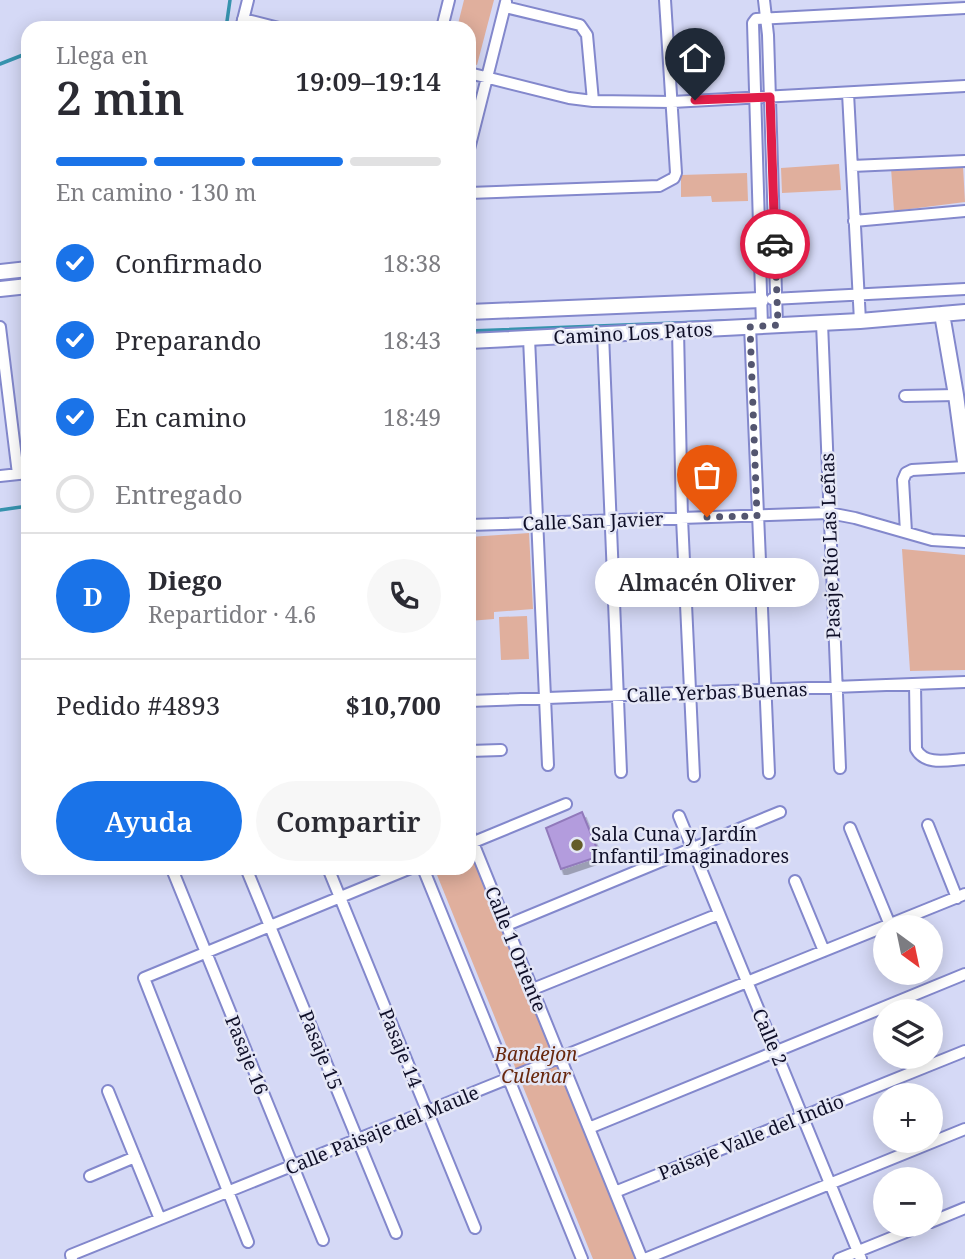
<!DOCTYPE html>
<html lang="es">
<head>
<meta charset="utf-8">
<style>
	:root { --surface:#fff; --page:#f7f7f7; --text:#2b2b33; --muted:#7c7c81; --line:#e1e1e2; --accent:#1a73e8 }
	body { margin:0; font-family:"Noto Serif",serif; background:var(--page); color:var(--text); height:100vh; display:flex; flex-direction:column; font-size:26px; white-space:nowrap }
	* { box-sizing:border-box; margin:0 }
	p { font-size:23px; color:var(--muted) }
	.icon { flex:none; width:38px; height:38px; fill:none; stroke:currentColor; stroke-width:2; stroke-linecap:round; stroke-linejoin:round }
	.map { position:relative; flex:1; overflow:hidden }
	.panel { position:absolute; left:21px; top:21px; width:455px; height:854px; display:flex; flex-direction:column; background:var(--surface); border-radius:21px; box-shadow:0 4px 18px #0003 }
	.panel>* { flex:none }
	.needle { width:46px; rotate:147deg }
	.tools { position:absolute; left:873px; top:915px; display:grid; gap:14px }
	.tools a { display:grid; place-items:center; width:70px; height:70px; border-radius:50%; background:var(--surface); box-shadow:0 4px 18px #0003; font-size:35px }
	.pin { position:absolute; display:grid; place-items:center; width:60px; height:60px; color:#fff; margin:-72px -30px; border-radius:50% 50% 50% 0; rotate:-45deg; box-shadow:0 0 7px #0007 }
	.pin .icon { rotate:45deg }
	.courier { position:absolute; display:grid; place-items:center; width:70px; height:70px; margin:-35px; border:5px solid #e11d48; border-radius:50%; background:#fff; color:#222; box-shadow:0 2px 9px #0007 }
	.bubble { position:absolute; height:49px; border-radius:24px; background:var(--surface); box-shadow:0 4px 18px #0003; font-size:23px; font-weight:600; line-height:49px; text-align:center }
	.head em { font-style:normal; font-weight:600 }
	.head div { display:flex; flex-direction:column-reverse }
	.head { display:flex; align-items:center; justify-content:space-between; height:119px; padding:0 35px }
	h1 { font-size:46px; font-weight:600; line-height:52px }
	.bar { display:grid; grid-template-columns:repeat(4,1fr); gap:10px 7px; align-content:center; height:84px; padding:0 35px }
	.bar i { height:9px; border-radius:5px; background:var(--line) }
	.bar .current { background:var(--accent) }
	.bar p { grid-column:span 4 }
	.line { display:flex; align-items:center; gap:18px; padding:0 35px; border-top:2px solid var(--line) }
	.line div { flex:1 }
	.round { display:grid; place-items:center; flex:none; width:74px; height:74px; border-radius:37px; background:var(--page) }
	ol { padding:0 35px; list-style:none }
	li { display:flex; align-items:center; gap:21px; height:77px }
	li p { margin-inline-start:auto }
	li .icon { padding:7px; border-radius:50%; background:var(--accent); color:#fff; stroke-width:4 }
	li:last-child { color:var(--muted) }
	li i { width:38px; height:38px; border:4px solid var(--line); border-radius:50% }
	.action { display:flex; gap:14px; margin-top:auto; padding:14px 35px }
	.action a { flex:1; height:80px; border-radius:42px; background:var(--accent); color:#fff; font-size:28px; font-weight:600; line-height:80px; text-align:center }
	.action a+a { background:var(--page); color:var(--text) }
	.map>svg:first-child { display:block }
	.green { fill:#e0af9d }
	.lines { fill:none; stroke-linecap:round; stroke-linejoin:round }
	.stream { stroke:#3693ae; stroke-width:3.5 }
	.building { fill:#b39cdd; stroke:#9179bb; stroke-width:2; filter:url(#shadow) }
	.street-casing { stroke:#8388cc; stroke-width:14 }
	.secondary-casing { stroke:#8388cc; stroke-width:18 }
	.street { stroke:#fff; stroke-width:10 }
	.secondary { stroke:#fff; stroke-width:14 }
	.done { stroke:#545670; stroke-width:7; stroke-dasharray:0 12.6 }
	.route { stroke:#e11d48; stroke-width:9 }
	.poi-dot { fill:#645c28; stroke:#e5e7f6; stroke-width:2.5 }
	.labels { text-anchor:middle; stroke-width:5; stroke-linejoin:round; paint-order:stroke }
	.street-label { font-size:19px; fill:#0f0f28; stroke:#e5e7f6 }
	.poi-label { font-size:19px; fill:#0f0f28; stroke:#e5e7f6; text-anchor:start }
	.park-label { font-size:19px; font-style:italic; fill:#68280f; stroke:#e5e7f6 }
</style>
</head>
<body>
<div class="map">
<svg width="965" height="1259" viewBox="0 0 965 1259">
	<defs>
		<filter id="shadow"><feDropShadow dx="3.5" dy="6" stdDeviation="0" flood-color="#0004"/></filter>
	</defs>
	<rect width="100%" height="100%" fill="#d5d9f6"/>
	<path class="green" d="M464,0h30l-17,65 -8,-3v-34h-12z
		M839,164l2,26 -59,3 -1,-25z
		M963,166l2,36 -71,9 -3,-43z
		M747,173l1,28 -36,1 -1,-6 -30,1v-22z
		M529,533l4,76 -39,3v7l-25,2v-84z
		M902,549l63,6v115l-55,1z
		M527,616l2,43 -28,1 -2,-43z
		M472,856l164,403h-43l-158,-389 6,-2h28v-11z"/>
	<g class="lines">
		<path class="stream" d="M226,28l4,-28
			M0,64l28,-11
			M469,331l257,-10
			M0,510l28,-4"/>
	</g>
	<path class="building" d="M582,812l18,44 -39,13 -15,-41z"/>
	<g class="lines">
		<defs>
			<path id="street" d="M764,0l4,35 9,290
				M505,7l75,18 7,10 6,66
				M243,19l36,9
				M241,28l7,-28
				M442,28l7,-28
				M469,73l100,25 24,3 79,1 293,-16
				M848,93l12,228
				M469,149l37,-147
				M852,166l113,-5
				M469,193l190,-7 15,-8 2,-5 -11,-173
				M854,221l111,-10
				M772,299l193,-10
				M822,323l18,445
				M750,326l19,447
				M762,326l-9,-303 3,-4 209,-11
				M0,327l18,147
				M678,330l4,188 12,258
				M603,334l18,438
				M529,338l19,427
				M905,396l51,-1
				M0,476l28,-3
				M469,525l360,-12 26,5 77,22 33,2
				M906,532l-3,-52 3,-7 6,-3 53,-3
				M915,684l1,65c9,17 32,11 49,10
				M469,701l496,-19
				M469,751l32,-1
				M679,816l182,443
				M928,825l29,73
				M850,828l40,97
				M469,833l173,426
				M469,844l97,-40
				M246,868l150,365
				M328,868l147,360
				M423,868l159,391
				M172,869l151,371
				M795,881l29,70
				M507,925l273,-113
				M533,989l186,-75
				M108,1091l52,128
				M589,1128l376,-154
				M90,1176l45,-19
				M615,1192l350,-141
				M931,1222l34,-14
				M248,1242l-104,-264 267,-110
				M72,1259l-1,-4 894,-361
				M645,1259l320,-130
				M839,1259l84,-34"/>
			<path id="secondary" d="M0,272l28,-3
				M0,289l28,-3
				M469,312l292,-12
				M942,314l14,81 9,67
				M469,341l391,-20 105,-9"/>
		</defs>
		<use href="#street" class="street-casing"/>
		<use href="#secondary" class="secondary-casing"/>
		<use href="#street" class="street"/>
		<use href="#secondary" class="secondary"/>
	</g>
	<g class="lines">
		<path class="done" d="M707,517l50,-1 -7,-189 28,-2 -3,-81"/>
		<path class="route" d="M695,100l75,-3 5,147"/>
	</g>
	<circle class="poi-dot" cx="577" cy="845" r="7"/>
	<g class="labels">
		<g class="street-label">
			<text transform="translate(633 333) rotate(-3)" y="7">Camino Los Patos</text>
			<text transform="translate(593 521) rotate(-2)" y="7">Calle San Javier</text>
			<text transform="translate(830 546) rotate(-92)" y="7">Pasaje Río Las Leñas</text>
			<text transform="translate(717 692) rotate(-2)" y="7">Calle Yerbas Buenas</text>
			<text transform="translate(516 949) rotate(68)" y="7">Calle 1 Oriente</text>
			<text transform="translate(770 1037) rotate(67)" y="7">Calle 2</text>
			<text transform="translate(401 1048) rotate(68)" y="7">Pasaje 14</text>
			<text transform="translate(321 1050) rotate(68)" y="7">Pasaje 15</text>
			<text transform="translate(247 1055) rotate(68)" y="7">Pasaje 16</text>
			<text transform="translate(382 1130) rotate(-22)" y="7">Calle Paisaje del Maule</text>
			<text transform="translate(751 1137) rotate(-22)" y="7">Paisaje Valle del Indio</text>
		</g>
		<g class="poi-label">
			<text x="591" y="841">Sala Cuna y Jardín<tspan x="591" dy="22">Infantil Imaginadores</tspan></text>
		</g>
		<g class="park-label">
			<text x="536" y="1061">Bandejon<tspan x="536" dy="22">Culenar</tspan></text>
		</g>
	</g>
</svg>
<div class="tools">
<a><svg class="needle" viewBox="-14 -14 28 28"><path d="M0-13l5 13h-10z" fill="#e53935"/><path d="M0 13l5-13h-10z" fill="#7c7c81"/></svg></a>
<a><svg class="icon" aria-label="layers" viewBox="0 0 24 24"><path d="M12 4l9 5-9 5-9-5zM3 14l9 5 9-5"/></svg></a>
<a>+</a>
<a>−</a>
</div>
<div class="pin" style="left:707px;top:517px;background:#ea580c"><svg class="icon" aria-label="bag" viewBox="0 0 24 24"><path d="M5 8h14l-1 12H6zM9 8a3 3 0 0 1 6 0"/></svg></div>
<div class="pin" style="left:695px;top:100px;background:#1f2937"><svg class="icon" aria-label="home" viewBox="0 0 24 24"><path d="M3 11l9-7 9 7M6 9v11h12V9"/></svg></div>
<div class="courier" style="left:775px;top:244px"><svg class="icon" aria-label="car" viewBox="0 0 24 24"><path d="M5 17H2v-5l4-1 3-4h7l3 4 3 1v5h-3M9 17h6M6 11h13"/><circle cx="7" cy="17" r="2"/><circle cx="17" cy="17" r="2"/></svg></div>
<div class="bubble" style="left:595px;top:558px;width:224px">Almacén Oliver</div>
<section class="panel">
<div class="head"><div><h1>2 min</h1><p>Llega en</p></div><em>19:09–19:14</em></div>
<div class="bar"><i class="current"></i><i class="current"></i><i class="current"></i><i></i><p>En camino · 130 m</p></div>
<ol>
<li><svg class="icon" aria-label="check" viewBox="0 0 24 24"><path d="M5 12l5 5 9-10"/></svg>Confirmado<p>18:38</p></li>
<li><svg class="icon" aria-label="check" viewBox="0 0 24 24"><path d="M5 12l5 5 9-10"/></svg>Preparando<p>18:43</p></li>
<li><svg class="icon" aria-label="check" viewBox="0 0 24 24"><path d="M5 12l5 5 9-10"/></svg>En camino<p>18:49</p></li>
<li><i></i>Entregado</li>
</ol>
<div class="line" style="height:126px"><b class="round" style="background:var(--accent);color:#fff">D</b><div><b>Diego</b><p>Repartidor · 4.6</p></div><a class="round"><svg class="icon" aria-label="phone" viewBox="0 0 24 24"><path d="M5 4h4l2 5-3 2q2 4 5 5l2-3 5 2v4C11 20 4 13 5 4z"/></svg></a></div>
<div class="line" style="height:91px"><div>Pedido #4893</div><b>$10,700</b></div>
<div class="action"><a>Ayuda</a><a>Compartir</a></div>
</section>
</div>
</body>
</html>
